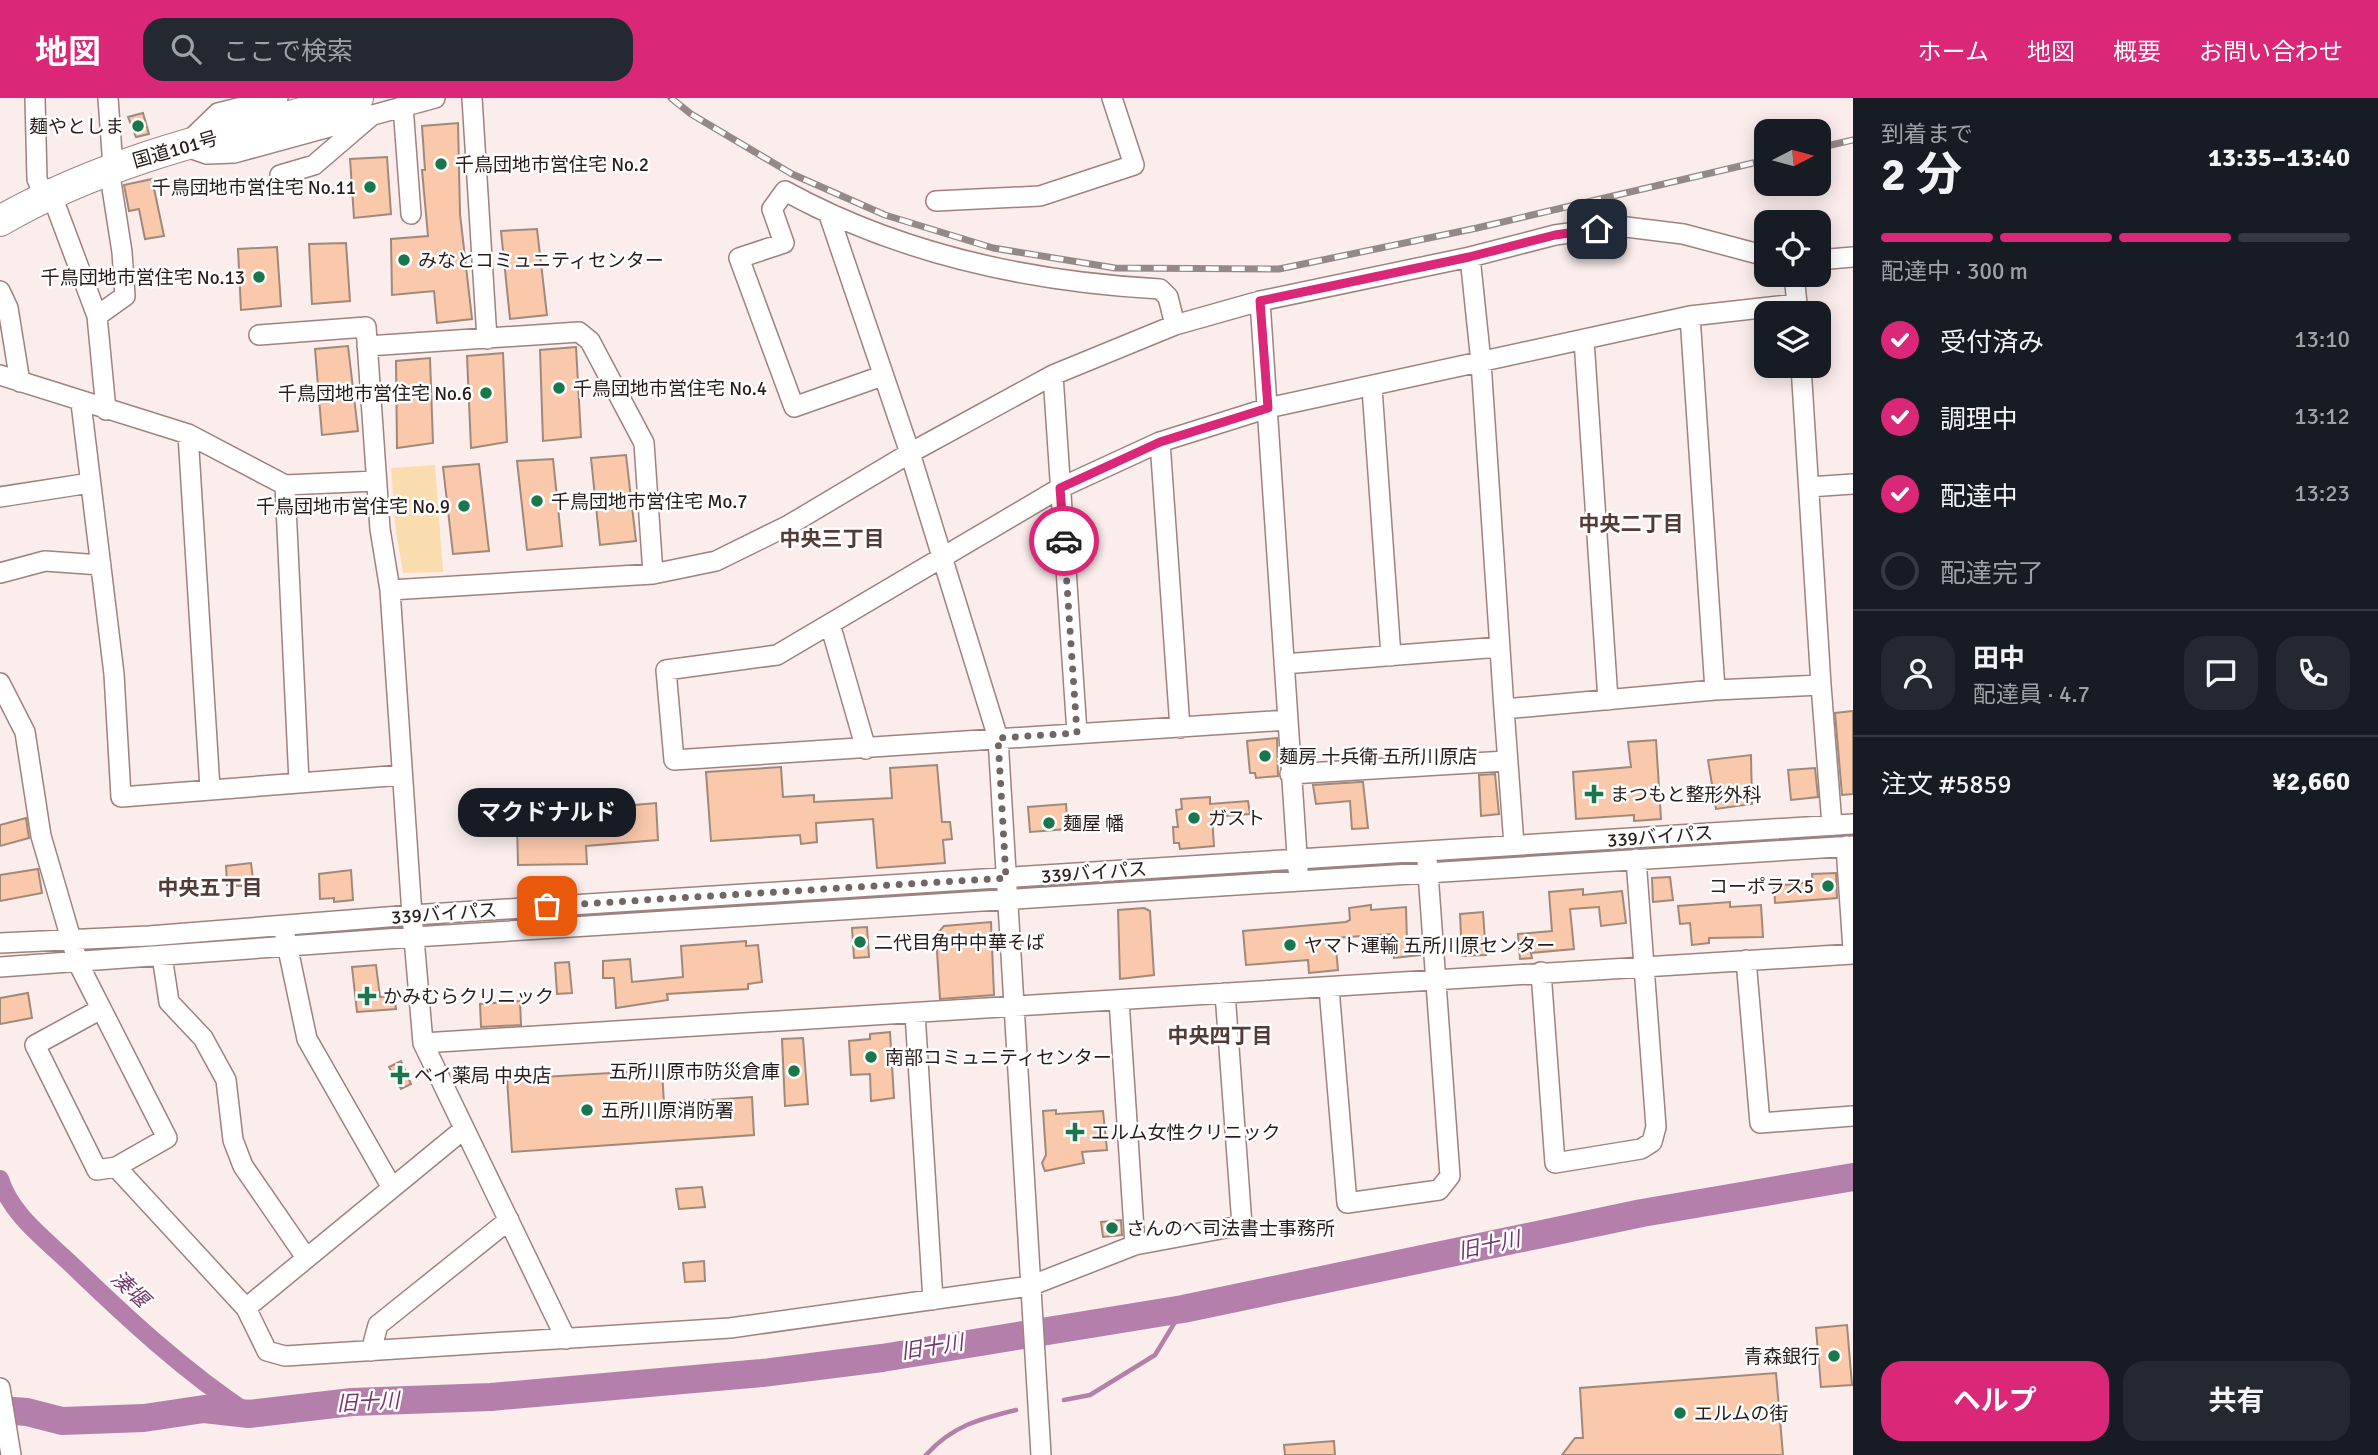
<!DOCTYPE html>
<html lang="ja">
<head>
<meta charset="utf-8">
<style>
	:root { --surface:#171b24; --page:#242831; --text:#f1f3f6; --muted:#9ea1a6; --line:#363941; --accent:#db2777 }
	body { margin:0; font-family:Signika,"Noto Sans JP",sans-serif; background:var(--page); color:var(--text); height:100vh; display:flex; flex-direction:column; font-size:26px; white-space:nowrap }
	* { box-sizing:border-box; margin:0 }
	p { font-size:23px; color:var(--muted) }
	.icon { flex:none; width:38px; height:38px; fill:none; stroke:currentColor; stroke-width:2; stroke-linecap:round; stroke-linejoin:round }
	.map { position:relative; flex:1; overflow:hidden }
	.details { display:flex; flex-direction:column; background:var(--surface); width:525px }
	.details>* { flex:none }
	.needle { width:46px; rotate:84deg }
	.controls { position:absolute; left:1754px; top:21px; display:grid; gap:14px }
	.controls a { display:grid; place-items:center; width:77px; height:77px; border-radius:14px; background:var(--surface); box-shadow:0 4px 18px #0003; font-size:35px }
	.pin { position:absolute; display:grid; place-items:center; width:60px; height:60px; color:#fff; margin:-30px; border-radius:14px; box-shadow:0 4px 10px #0006 }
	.courier { position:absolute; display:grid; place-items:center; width:70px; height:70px; margin:-35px; border:5px solid #db2777; border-radius:50%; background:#fff; color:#222; box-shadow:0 2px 9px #0007 }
	.bubble { position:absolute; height:49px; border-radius:21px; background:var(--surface); box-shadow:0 4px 18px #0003; font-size:23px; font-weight:700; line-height:49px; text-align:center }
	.head em { font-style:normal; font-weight:700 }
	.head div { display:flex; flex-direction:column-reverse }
	.head { display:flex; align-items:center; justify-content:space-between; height:119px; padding:0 28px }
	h1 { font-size:46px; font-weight:700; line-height:52px }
	.bar { display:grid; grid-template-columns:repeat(4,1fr); gap:10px 7px; align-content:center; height:84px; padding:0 28px }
	.bar i { height:9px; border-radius:5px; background:var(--line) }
	.bar .on { background:var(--accent) }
	.bar p { grid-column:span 4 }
	.line { display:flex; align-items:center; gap:18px; padding:0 28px; border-top:2px solid var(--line) }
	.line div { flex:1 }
	.round { display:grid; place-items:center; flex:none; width:74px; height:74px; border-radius:21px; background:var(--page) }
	ol { padding:0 28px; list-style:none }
	li { display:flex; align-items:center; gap:21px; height:77px }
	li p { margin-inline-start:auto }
	li .icon { padding:7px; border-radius:50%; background:var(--accent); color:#fff; stroke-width:4 }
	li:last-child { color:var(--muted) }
	li i { width:38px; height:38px; border:4px solid var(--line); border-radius:50% }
	.cta { display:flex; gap:14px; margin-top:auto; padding:14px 28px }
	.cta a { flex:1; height:80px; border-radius:21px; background:var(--accent); color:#fff; font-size:28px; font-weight:700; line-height:80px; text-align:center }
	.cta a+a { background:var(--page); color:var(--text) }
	header { display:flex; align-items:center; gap:42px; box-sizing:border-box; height:98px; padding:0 35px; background:var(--accent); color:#fff }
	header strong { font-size:33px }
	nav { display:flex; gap:38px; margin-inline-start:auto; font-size:24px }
	.search { width:490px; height:63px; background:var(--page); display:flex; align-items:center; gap:18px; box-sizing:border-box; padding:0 24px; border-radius:21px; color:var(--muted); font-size:26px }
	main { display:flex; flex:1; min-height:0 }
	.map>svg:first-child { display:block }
	.green { fill:#faddaf }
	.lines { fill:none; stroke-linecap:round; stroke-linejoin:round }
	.stream { stroke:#b480ab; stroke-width:4.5 }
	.canal { stroke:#b480ab; stroke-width:18 }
	.river { stroke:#b480ab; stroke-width:28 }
	.building { fill:#fac9ac; stroke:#a1897a; stroke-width:2 }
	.minor-casing { stroke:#9f827f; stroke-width:22 }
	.highway-casing { stroke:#9f827f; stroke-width:32 }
	.minor { stroke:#fff; stroke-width:19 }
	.highway { stroke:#fff; stroke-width:30 }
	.rail-casing { stroke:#958988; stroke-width:7 }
	.rail { stroke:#fefefe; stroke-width:4.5; stroke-dasharray:13; stroke-linecap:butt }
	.done { stroke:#726665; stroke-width:7; stroke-dasharray:0 12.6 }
	.route { stroke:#db2777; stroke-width:9 }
	.poi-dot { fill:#19774d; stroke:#fefefe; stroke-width:2.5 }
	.labels { text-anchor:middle; stroke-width:5; stroke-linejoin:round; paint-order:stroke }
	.poi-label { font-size:19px; fill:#291d1c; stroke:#fefefe; text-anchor:start }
	.street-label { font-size:19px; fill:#291d1c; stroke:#fefefe }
	.neighbourhood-label { font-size:21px; font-weight:bold; fill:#543b38; stroke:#fefefe }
	.water-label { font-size:21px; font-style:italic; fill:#76366d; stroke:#fefefe }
</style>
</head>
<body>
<header>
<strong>地図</strong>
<div class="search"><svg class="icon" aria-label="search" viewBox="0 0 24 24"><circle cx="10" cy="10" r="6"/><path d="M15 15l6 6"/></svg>ここで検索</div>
<nav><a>ホーム</a><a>地図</a><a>概要</a><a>お問い合わせ</a></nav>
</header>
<main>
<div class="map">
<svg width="1853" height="1357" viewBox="0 0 1853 1357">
	<rect width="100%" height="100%" fill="#faedec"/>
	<path class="green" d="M435,367l8,107 -40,1 -8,-48 -4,-57z"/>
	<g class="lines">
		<path class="stream" d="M1064,1302l26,-5 65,-40 28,-46
			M926,1357c26,-29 53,-36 90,-45"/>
		<path class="canal" d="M0,1081c11,36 45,60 72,86 56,54 112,106 177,149"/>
		<path class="river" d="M0,1312l27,2 35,9 82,-3 60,-9 45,5 103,-12 139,-5 271,-24 120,-15 301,-49 459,-96 211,-36"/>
	</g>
	<path class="building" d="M143,15l6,21 -13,3 -8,-20z
		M458,25l2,91 12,105 -35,4 -3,-32 -42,4 -1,-56 37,-3 -6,-66h3l-3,-44z
		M387,59l4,57 -37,4 -4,-59z
		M152,81l12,57 -19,3 -6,-30 -10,2 -5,-26z
		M537,131l10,86 -37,4 -9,-88z
		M346,145l4,58 -38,3 -3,-60z
		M277,149l4,59 -40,4 -3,-61z
		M348,248l10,85 -36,4 -7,-86z
		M576,249l5,90 -38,4 -3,-91z
		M503,255l4,89 -36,6 -4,-92z
		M430,260l3,85 -36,5 -1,-87z
		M626,357l10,86 -36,4 -9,-87z
		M553,361l9,87 -35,4 -10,-89z
		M479,366l10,87 -36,3 -10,-87z
		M1853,613v83l-11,1 -7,-82z
		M1277,640l1,38 -22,2 -1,-5h-5l-3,-32z
		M1656,642l5,79 -27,2v-6l-58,4 -3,-47 58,-5 -3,-25z
		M1751,657l1,49 -36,5 -8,-49z
		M937,667l5,57h8l2,17 -9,1 2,23 -68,5 -4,-49 -57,4 1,19 -16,2 -1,-9 -89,6 -5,-69 75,-5 2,30 31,-2v7l78,-4 -2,-30z
		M1815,670l3,29 -27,3 -3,-30z
		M1495,676l4,40 -18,2 -2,-41z
		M1360,684h3l5,46 -16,1 -2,-28 -34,3 -3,-19z
		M1210,699v7l38,-3 2,13 -38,3 2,29 -34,3 -1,-6h-5l-1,-16h5l-2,-17 6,-1 -1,-10z
		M656,705l2,37 -72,6 1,18 -69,1 -1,-44 39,-3 1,13 46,-4 -2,-19z
		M1066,706l2,25 -38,3 -2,-25z
		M26,720l3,20 -29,8v-21z
		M251,765l3,24 -27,-2 -1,-19z
		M38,771l4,24 -42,8v-26z
		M351,772l2,30 -19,2v-4l-14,1 -1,-25z
		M1836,775l1,25 -62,5 -1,-17 39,-4 -1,-8z
		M1670,779l3,23 -20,2 -1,-24z
		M1583,791v6l39,-4 4,32 -25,3 -2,-19 -29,2 4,40 -43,4 1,5 -12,1 -2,-25 34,-3 -3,-39z
		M1730,804v5l31,-2 2,32 -54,1v5l-17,2 -2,-22 -10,1 -2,-18z
		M1371,807v5l35,-3 1,36 12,-2 1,14 -26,3 -3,-24 -56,4 3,32 -29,3 -1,-13 -62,5 -3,-34 103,-9 4,-2 -1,-12z
		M1144,810l6,3 4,64 -34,4 -2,-69z
		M1483,814l3,43 -24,1 -2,-42z
		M991,824l3,73 -54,4 -4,-64 8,-9z
		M867,829l2,30 -15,1 -2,-30z
		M746,843v5l12,-1 4,37 -14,2v5l-81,5 1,6 -52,8 -2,-30h-11v-17l27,-2 2,23 51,-5 -2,-31z
		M569,864l3,31 -15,1 -2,-31z
		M376,867l4,32 14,-1 2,13 -39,3 -5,-45z
		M28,895l4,25 -32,6v-26z
		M520,903l1,24 -40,2 -1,-23z
		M890,934l4,66 -23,3 -1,-27 -19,1 -2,-34 21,-2v-5z
		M803,940l5,66 -23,2 -3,-67z
		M401,963l10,23 -10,5 -12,-22z
		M662,972l2,33 88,-6 2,38 -242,17 -5,-73z
		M1056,1012v4l47,-3 4,39 -25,2 2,11 -39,8 -3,-8 4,-8 -3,-44z
		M702,1089l3,20 -26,2 -3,-20z
		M1121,1122l1,15 -19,2 -2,-15z
		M704,1163l1,20 -20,1 -2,-19z
		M1847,1227l5,60 -31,2 -5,-59z
		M1776,1275l7,82h-221l13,-17h8l-3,-50z
		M1334,1343l1,14h-50l-1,-10z"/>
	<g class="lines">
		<defs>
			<path id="minor" d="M35,0l2,81 7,17
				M108,0l5,69
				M278,0l-60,15 -34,33 23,8 27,-1 201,-55
				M472,0l15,241
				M403,8l8,108
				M280,77l34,-10 56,-48
				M51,95l46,123 9,94
				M936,103l104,-5 94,-31 -22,-67
				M829,117l81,238 88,285 43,717
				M1470,159l11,105 23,347 211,-19 106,-5 -20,-319
				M1818,162l35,-3
				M1794,177l3,29
				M0,193l8,17 12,74
				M1260,203l38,569
				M97,218l28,-20 -3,-44 -13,-83
				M1690,218l25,374
				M259,237l107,-8 14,202 10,61 22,325 11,128 143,296
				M1584,242l24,360
				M367,248l212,-14 11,9 54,102 9,131
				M0,277l188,59 97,51 91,-4
				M1053,277l24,358
				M882,278l-88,31 -55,-149 45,-15 -12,-34 13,-18c115,63 246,91 375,98l8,8 7,28
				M1372,290l19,268
				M81,305l33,271 7,123 281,-22
				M188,336l22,355
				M1160,344l20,286
				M285,387l14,297
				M1809,389l44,-3
				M0,399l90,-14
				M0,475l45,-12 56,4
				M390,492l263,-16 63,-13 73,-36 121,-72 143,-78 122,-50 85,-24 210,-44 85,-22 63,-9 65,8 83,22
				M830,526l36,125
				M1284,566l216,-17
				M0,585l25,49 16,104 37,127 89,175 -51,29 -19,3 -62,-125 66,-36
				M1821,587l11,140
				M1504,611l10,136
				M1287,622l-613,40 -8,-90 111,-15 283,-167 100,-46 108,-34 422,-92 107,-12v9
				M1290,676l216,-13
				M1846,748l7,104
				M285,837l22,104 84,147
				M0,845l149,-7 263,-21 1441,-91
				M162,858l7,46 34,36 23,42 7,60 10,26 62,90
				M1746,862l14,163 93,-7
				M0,869l414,-30 1439,-91
				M1541,874l14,191 86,-14 11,-7 4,-15 -20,-268
				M1329,890l18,215 92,-13 11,-14 -23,-317
				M1119,902l16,245
				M915,915l18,287
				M423,945l1430,-89
				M116,1069l130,141 21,43 18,5 445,-28 300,-42 105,-41 107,-20 -17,-232
				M246,1210l218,-179
				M371,1253l7,-26 131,-105
				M0,1290l11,67"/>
			<path id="highway" d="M0,123c110,-64 237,-90 358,-123"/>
		</defs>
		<use href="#minor" class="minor-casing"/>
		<use href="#highway" class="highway-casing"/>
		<use href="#minor" class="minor"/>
		<use href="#highway" class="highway"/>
		<defs>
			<path id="rail" d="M671,0l20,16 101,60 93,41 108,33 122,20 164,1 198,-41 289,-68
				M1818,50l35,-8"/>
		</defs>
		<use href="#rail" class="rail-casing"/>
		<use href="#rail" class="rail"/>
	</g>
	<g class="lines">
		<path class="done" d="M547,808l459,-28 -8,-140 79,-5 -13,-192"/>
		<path class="route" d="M1064,443l-4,-53 100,-46 108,-34 -8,-107 209,-44 86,-22 42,-6"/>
	</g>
	<g class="poi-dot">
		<circle cx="138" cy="28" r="7"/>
		<circle cx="441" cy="66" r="7"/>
		<circle cx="370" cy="89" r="7"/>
		<circle cx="404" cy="162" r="7"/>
		<circle cx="259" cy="179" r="7"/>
		<circle cx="559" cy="290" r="7"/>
		<circle cx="486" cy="295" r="7"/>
		<circle cx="537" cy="403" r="7"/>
		<circle cx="464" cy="408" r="7"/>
		<circle cx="1265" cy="658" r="7"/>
		<path d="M1590.5 685.5h7v7h7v7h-7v7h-7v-7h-7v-7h7z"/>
		<circle cx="1194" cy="720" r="7"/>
		<circle cx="1049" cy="725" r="7"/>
		<circle cx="1828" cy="788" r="7"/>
		<circle cx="860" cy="844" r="7"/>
		<circle cx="1290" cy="847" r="7"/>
		<path d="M363.5 887.5h7v7h7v7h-7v7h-7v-7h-7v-7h7z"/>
		<circle cx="871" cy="959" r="7"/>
		<circle cx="794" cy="973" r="7"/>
		<path d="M396.5 966.5h7v7h7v7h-7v7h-7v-7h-7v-7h7z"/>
		<circle cx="587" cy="1012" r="7"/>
		<path d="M1071.5 1023.5h7v7h7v7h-7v7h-7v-7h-7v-7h7z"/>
		<circle cx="1112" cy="1130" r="7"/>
		<circle cx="1834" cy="1258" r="7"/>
		<circle cx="1680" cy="1315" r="7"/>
	</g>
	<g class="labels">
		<g class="poi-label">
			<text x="124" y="35" text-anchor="end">麺やとしま</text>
			<text x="455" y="73">千鳥団地市営住宅 No.2</text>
			<text x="356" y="96" text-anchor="end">千鳥団地市営住宅 No.11</text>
			<text x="418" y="169">みなとコミュニティセンター</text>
			<text x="245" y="186" text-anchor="end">千鳥団地市営住宅 No.13</text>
			<text x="573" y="297">千鳥団地市営住宅 No.4</text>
			<text x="472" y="302" text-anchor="end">千鳥団地市営住宅 No.6</text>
			<text x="551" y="410">千鳥団地市営住宅 Mo.7</text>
			<text x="450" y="415" text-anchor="end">千鳥団地市営住宅 No.9</text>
			<text x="1279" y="665">麺房 十兵衛 五所川原店</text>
			<text x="1610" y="703">まつもと整形外科</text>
			<text x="1208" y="727">ガスト</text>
			<text x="1063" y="732">麺屋 幡</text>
			<text x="1814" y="795" text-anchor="end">コーポラス5</text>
			<text x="874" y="851">二代目角中中華そば</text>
			<text x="1304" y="854">ヤマト運輸 五所川原センター</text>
			<text x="383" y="905">かみむらクリニック</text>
			<text x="885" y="966">南部コミュニティセンター</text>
			<text x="780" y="980" text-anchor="end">五所川原市防災倉庫</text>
			<text x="414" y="984">ベイ薬局 中央店</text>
			<text x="601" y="1019">五所川原消防署</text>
			<text x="1091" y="1041">エルム女性クリニック</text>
			<text x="1126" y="1137">さんのへ司法書士事務所</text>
			<text x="1820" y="1265" text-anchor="end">青森銀行</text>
			<text x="1694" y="1322">エルムの街</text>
		</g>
		<g class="street-label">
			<text transform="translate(175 51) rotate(-16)" y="7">国道101号</text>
			<text transform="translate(1660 738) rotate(-4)" y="7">339バイパス</text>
			<text transform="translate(1094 774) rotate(-4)" y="7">339バイパス</text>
			<text transform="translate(444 815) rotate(-4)" y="7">339バイパス</text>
		</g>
		<g class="neighbourhood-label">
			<text x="1631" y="433">中央二丁目</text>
			<text x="832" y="448">中央三丁目</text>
			<text x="210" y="797">中央五丁目</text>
			<text x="1220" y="945">中央四丁目</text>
		</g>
		<g class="water-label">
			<text transform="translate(1489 1147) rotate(-12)" y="7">旧十川</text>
			<text transform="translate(130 1191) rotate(43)" y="7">湊堰</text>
			<text transform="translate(932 1249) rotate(-9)" y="7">旧十川</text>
			<text transform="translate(368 1304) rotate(-3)" y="7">旧十川</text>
		</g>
	</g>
</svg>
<div class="controls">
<a><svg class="needle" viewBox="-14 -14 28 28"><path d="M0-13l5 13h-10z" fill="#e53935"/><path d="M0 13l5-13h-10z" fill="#9ea1a6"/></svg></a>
<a><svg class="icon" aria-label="locate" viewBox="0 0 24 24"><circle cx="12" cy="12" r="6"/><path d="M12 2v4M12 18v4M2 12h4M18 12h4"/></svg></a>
<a><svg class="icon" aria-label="layers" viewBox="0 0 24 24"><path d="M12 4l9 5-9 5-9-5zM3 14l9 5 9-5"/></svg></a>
</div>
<div class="pin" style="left:547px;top:808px;background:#ea580c"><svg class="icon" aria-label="bag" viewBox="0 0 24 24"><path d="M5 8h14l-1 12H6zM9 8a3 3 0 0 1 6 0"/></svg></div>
<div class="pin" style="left:1597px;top:131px;background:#1f2937"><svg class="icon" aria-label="home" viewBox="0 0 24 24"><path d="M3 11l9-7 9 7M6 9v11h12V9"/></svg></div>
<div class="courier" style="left:1064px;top:443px"><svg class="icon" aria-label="car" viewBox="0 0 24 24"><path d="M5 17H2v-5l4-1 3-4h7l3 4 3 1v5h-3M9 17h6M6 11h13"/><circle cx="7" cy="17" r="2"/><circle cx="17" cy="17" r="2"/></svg></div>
<div class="bubble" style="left:458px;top:690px;width:178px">マクドナルド</div>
</div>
<section class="details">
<div class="head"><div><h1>2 分</h1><p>到着まで</p></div><em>13:35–13:40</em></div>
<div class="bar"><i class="on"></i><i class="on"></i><i class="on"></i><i></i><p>配達中 · 300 m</p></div>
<ol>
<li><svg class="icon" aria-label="check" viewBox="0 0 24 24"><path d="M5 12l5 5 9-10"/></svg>受付済み<p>13:10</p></li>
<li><svg class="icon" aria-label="check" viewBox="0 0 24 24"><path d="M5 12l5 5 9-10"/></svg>調理中<p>13:12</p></li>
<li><svg class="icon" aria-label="check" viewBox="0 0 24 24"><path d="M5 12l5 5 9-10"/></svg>配達中<p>13:23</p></li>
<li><i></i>配達完了</li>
</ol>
<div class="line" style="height:126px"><a class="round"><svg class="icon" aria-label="person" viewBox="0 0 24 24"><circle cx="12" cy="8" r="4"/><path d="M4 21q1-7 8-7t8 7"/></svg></a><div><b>田中</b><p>配達員 · 4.7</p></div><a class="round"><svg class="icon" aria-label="chat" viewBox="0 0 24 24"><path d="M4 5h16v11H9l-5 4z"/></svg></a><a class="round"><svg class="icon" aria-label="phone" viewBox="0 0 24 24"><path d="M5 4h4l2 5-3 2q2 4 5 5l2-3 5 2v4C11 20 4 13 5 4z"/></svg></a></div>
<div class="line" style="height:91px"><div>注文 #5859</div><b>¥2,660</b></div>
<div class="cta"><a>ヘルプ</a><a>共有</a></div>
</section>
</main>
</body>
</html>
